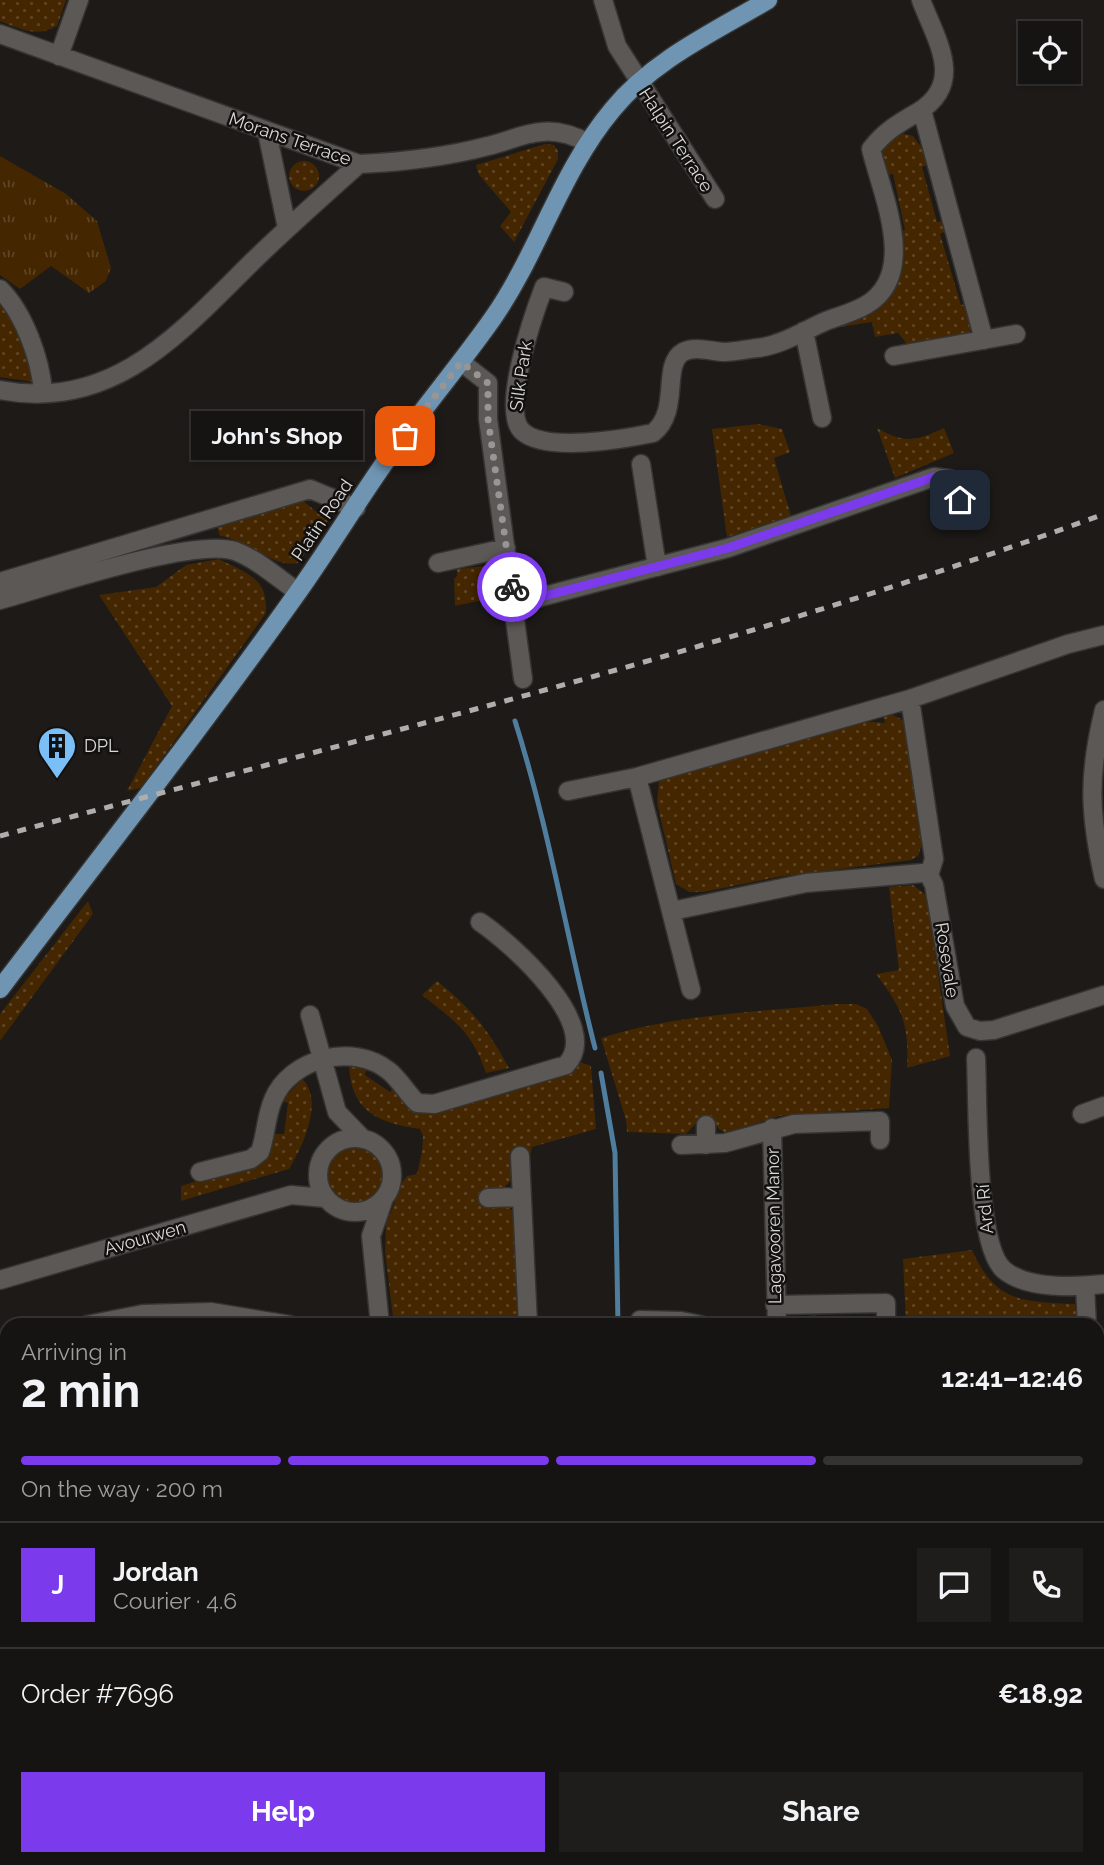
<!DOCTYPE html>
<html lang="en">
<head>
<meta charset="utf-8">
<style>
	:root { --surface:#161412; --page:#1f1d1b; --text:#f1f3f6; --muted:#9e9e9f; --line:#353332; --accent:#7c3aed }
	body { margin:0; font-family:Raleway,sans-serif; background:var(--page); color:var(--text); height:100vh; display:flex; flex-direction:column; font-size:26px; white-space:nowrap }
	* { box-sizing:border-box; margin:0 }
	p { font-size:23px; color:var(--muted) }
	.icon { flex:none; width:38px; height:38px; fill:none; stroke:currentColor; stroke-width:2; stroke-linecap:round; stroke-linejoin:round }
	.map { position:relative; flex:1; overflow:hidden }
	.panel { position:absolute; left:0px; top:1318px; width:1104px; height:548px; display:flex; flex-direction:column; background:var(--surface); border-radius:21px 21px 0 0; box-shadow:0 2px 5px #0004,0 0 0 2px var(--line) }
	.panel>* { flex:none }
	.buttons { position:absolute; left:1018px; top:21px; display:grid; gap:14px }
	.buttons a { display:grid; place-items:center; width:63px; height:63px; border-radius:0px; background:var(--surface); box-shadow:0 2px 5px #0004,0 0 0 2px var(--line); font-size:35px }
	.pin { position:absolute; display:grid; place-items:center; width:60px; height:60px; color:#fff; margin:-30px; border-radius:14px; box-shadow:0 4px 10px #0006 }
	.courier { position:absolute; display:grid; place-items:center; width:70px; height:70px; margin:-35px; border:5px solid #7c3aed; border-radius:50%; background:#fff; color:#222; box-shadow:0 2px 9px #0007 }
	.bubble { position:absolute; height:49px; border-radius:0px; background:var(--surface); box-shadow:0 2px 5px #0004,0 0 0 2px var(--line); font-size:23px; font-weight:700; line-height:49px; text-align:center }
	.headline em { font-style:normal; font-weight:700 }
	.headline div { display:flex; flex-direction:column-reverse }
	.headline { display:flex; align-items:center; justify-content:space-between; height:119px; padding:0 21px }
	h1 { font-size:46px; font-weight:700; line-height:52px }
	.bar { display:grid; grid-template-columns:repeat(4,1fr); gap:10px 7px; align-content:center; height:84px; padding:0 21px }
	.bar i { height:9px; border-radius:5px; background:var(--line) }
	.bar .current { background:var(--accent) }
	.bar p { grid-column:span 4 }
	.line { display:flex; align-items:center; gap:18px; padding:0 21px; border-top:2px solid var(--line) }
	.line div { flex:1 }
	.round { display:grid; place-items:center; flex:none; width:74px; height:74px; border-radius:0px; background:var(--page) }
	.action { display:flex; gap:14px; margin-top:auto; padding:14px 21px }
	.action a { flex:1; height:80px; border-radius:0px; background:var(--accent); color:#fff; font-size:28px; font-weight:700; line-height:80px; text-align:center }
	.action a+a { background:var(--page); color:var(--text) }
	.map>svg:first-child { display:block }
	.grass { fill:url(#grass-dots) }
	.park { fill:url(#park-tufts) }
	.lines { fill:none; stroke-linecap:round; stroke-linejoin:round }
	.stream { stroke:#4f7d9d; stroke-width:5 }
	.minor-casing { stroke:#353432; stroke-width:21 }
	.major-casing { stroke:#353432; stroke-width:21 }
	.minor { stroke:#5b5855; stroke-width:18 }
	.major { stroke:#6f95b3; stroke-width:18 }
	.rail { stroke:#afaeac; stroke-width:5; stroke-dasharray:9 9; stroke-linecap:butt }
	.done { stroke:#989694; stroke-width:7; stroke-dasharray:0 12.6 }
	.route { stroke:#7c3aed; stroke-width:9 }
	.labels { text-anchor:middle; stroke-width:5; stroke-linejoin:round; paint-order:stroke }
	.street-label { font-size:18px; fill:#dad9d7; stroke:#13110f }
	.poi-label { font-size:18px; fill:#dad9d7; stroke:#13110f; text-anchor:start }
</style>
</head>
<body>
<div class="map">
<svg width="1104" height="1865" viewBox="0 0 1104 1865">
	<defs>
		<pattern id="grass-dots" width="8" height="8" patternUnits="userSpaceOnUse" patternTransform="scale(1.75)"><rect width="8" height="8" fill="#442601"/><path d="M2 2h.1M6 6h.1" fill="none" stroke="#5e4525" stroke-width="1.8" stroke-linecap="round"/></pattern>
		<pattern id="park-tufts" width="24" height="20" patternUnits="userSpaceOnUse" patternTransform="scale(1.75)"><rect width="24" height="20" fill="#442601"/><path d="M3 7l-1-3M5 7V3M7 7l1-3M15 17l-1-3M17 17v-4M19 17l1-3" fill="none" stroke="#5e4525"/></pattern>
	</defs>
	<rect width="100%" height="100%" fill="#1d1a18"/>
	<path class="grass" d="M0,0h66l-9,26c-21,12 -36,3 -57,-5z
		M901,133l12,3 9,12 5,17 -5,2 15,55 6,-1 3,10 -6,3 21,71 6,-1 5,23 -3,9 -60,10 -11,-13 -23,4 -3,-15 -45,7c50,-27 88,-31 73,-98l5,-1 -12,-56 -6,1 -6,-24 10,-15z
		M545,144l9,1 4,6v8l-44,83 -14,-16 11,-14 -32,-37 -3,-10z
		M289 176a15 15 0 1 1 30 0a15 15 0 1 1-30 0Z
		M0,296l9,10 28,67 -3,9 -34,-5z
		M758,424l24,5 8,23 -16,6 17,58 -64,21 -15,-108z
		M877,428c28,16 39,13 67,0l10,25 -59,25z
		M303,501l25,20 -30,42c-24,6 -49,-23 -78,-27l-3,-9z
		M219,559c28,15 49,18 47,54l-125,175 -14,3 45,-85 -73,-111 57,-8 30,-22z
		M485,566l9,9 3,22 -42,9 -1,-27 3,-3v-7z
		M891,714l14,7 18,120 -5,15 -7,4 -134,17 -74,15h-14l-13,-8 -19,-81 2,-24 11,-6 148,-37 44,-15 23,2 -2,-8z
		M913,885l14,11 23,160 -43,12c2,-44 -4,-58 -31,-94l23,-4 -10,-83z
		M88,901l5,13 -93,127v-27z
		M437,981c36,29 50,47 72,87l-23,5c-14,-41 -30,-51 -64,-78z
		M836,1004h20l11,5 11,17 14,34 -3,48 -110,8 -53,17 -7,-4 -8,-12 -10,1 -15,16 -59,-2 -1,-12 -25,-82c76,-24 157,-26 235,-34z
		M580,1062l11,4 5,63 -64,18 -1,6 -18,2v23l-26,28 23,2 6,7 6,96 -4,11 -124,3 -9,-73 1,-28 17,-43 4,-5 10,-2 5,-22 1,-16 -3,-7c-42,-6 -70,-18 -71,-65l18,3 -2,8 25,17 3,-4 9,11 32,11 129,-35z
		M302,1079c23,21 0,69 -13,90l-108,32v-15l78,-25 11,-10 5,-17h9l4,-31 -6,-2z
		M326 1174a29 29 0 1 1 58 0a29 29 0 1 1-58 0Z
		M972,1250c24,53 49,51 103,54l3,21h-172l-3,-66z
		M815,1315l10,5v5h-31l5,-8z
		M7,1653v76l-7,-1v-71z
		M179,1858h55v1l-12,6h-50z"/>
	<path class="park" d="M0,156l66,38 31,27 14,47 -5,13 -17,12 -38,-27 -31,23 -20,-14z"/>
	<g class="lines">
		<path class="stream" d="M515,721c34,107 52,218 80,327
			M601,1073l14,80 3,172
			M644,1858v5"/>
		<defs>
			<path id="minor" d="M603,0l14,46 98,153
				M0,34l359,130c44,-2 87,-7 129,-18 18,-4 36,-13 53,-14 17,-2 32,3 47,11
				M59,56l20,-56
				M922,110l62,230
				M267,132l20,96
				M0,289c24,24 41,71 43,104
				M564,292l-20,-5c-10,26 -44,124 -22,144 23,22 102,8 131,2 28,-22 8,-68 30,-81 13,-7 29,0 42,0 11,0 22,-3 32,-4 23,-2 48,-18 69,-27 13,-5 28,-9 40,-16 53,-31 16,-110 5,-156 14,-18 28,-26 47,-37 48,-29 18,-72 3,-112
				M804,331l18,87
				M894,356l122,-22
				M461,362l27,21v36l35,260
				M0,390c113,22 180,-57 253,-129 34,-33 70,-65 106,-97
				M641,464l16,103
				M438,563l68,-15
				M0,582l310,-93 46,19
				M0,600c47,-13 194,-63 235,-49 22,8 44,28 63,41
				M514,604l214,-56 206,-71 15,2 11,21
				M1104,710c-16,65 -15,103 0,169
				M637,777l54,213
				M568,791l69,-14 273,-78
				M929,875l5,-16 -24,-160 158,-55 36,-9
				M672,911l134,-28 117,-10 6,2 5,10 21,121 12,21 13,4 14,-1 110,-35
				M310,1015l27,97 26,27
				M976,1058c2,42 -1,188 28,212 24,20 71,17 100,14
				M1082,1114l22,-8
				M706,1125v20
				M772,1128l5,197
				M318 1175a37 37 0 1 1 74 0a37 37 0 1 1-74 0Z
				M681,1145l44,-2 69,-19 86,-3v19
				M520,1156l8,169
				M200,1172l51,-13 9,-7c6,-17 6,-36 13,-52 17,-42 80,-58 116,-29 10,8 18,22 28,32l17,1 132,-39c38,-40 -55,-122 -86,-143
				M488,1198l34,-1
				M0,1280l291,-85 34,3
				M1085,1286l2,39
				M775,1305l111,-2v19
				M640,1320l41,1 20,4
				M87,1325l56,-11 68,-2
				M210,1325l1,-13 79,13
				M380,1325l-9,-89 13,-38
				M0,1348l7,-2
				M1097,1439l7,12
				M0,1526l7,-2
				M1097,1561l7,-1
				M1097,1726l7,-1
				M0,1737l7,1
				M313,1858l3,7
				M804,1858l1,7
				M150,1865l8,-7"/>
			<path id="major" d="M0,989c100,-132 202,-262 298,-397 32,-45 60,-92 92,-137 33,-47 70,-90 103,-137 46,-66 67,-146 120,-209 40,-49 101,-77 155,-109"/>
		</defs>
		<use href="#minor" class="minor-casing"/>
		<use href="#major" class="major-casing"/>
		<use href="#minor" class="minor"/>
		<use href="#major" class="major"/>
		<path class="rail" d="M0,836c370,-100 744,-190 1104,-322"/>
	</g>
	<g class="lines">
		<path class="done" d="M405,436l56,-74 27,21v36l24,168"/>
		<path class="route" d="M512,587l2,17 214,-56 206,-71 15,3 11,20"/>
	</g>
	<defs>
		<symbol id="building-pin" viewBox="-11 -11 22 30"><path d="M0 17L-7.5 6A9.5 9.5 0 1 1 7.5 6Z" fill="#7abff8" stroke="#13110f"/><path d="M-4-6H4V6H1V3H-1V6H-4ZM-2.5-4.3h1.7v1.8h-1.7ZM.8-4.3h1.7v1.8H.8ZM-2.5-1h1.7V.8h-1.7ZM.8-1h1.7V.8H.8Z" fill="#111"/></symbol>
	</defs>
	<g fill-rule="evenodd">
		<use href="#building-pin" x="35" y="724" width="44" height="60"/>
	</g>
	<g class="labels">
		<g class="street-label">
			<text transform="translate(290 139) rotate(19)" y="6">Morans Terrace</text>
			<text transform="translate(676 140) rotate(57)" y="6">Halpin Terrace</text>
			<text transform="translate(521 376) rotate(-82)" y="6">Silk Park</text>
			<text transform="translate(322 520) rotate(-56)" y="6">Platin Road</text>
			<text transform="translate(947 960) rotate(81)" y="6">Rosevale</text>
			<text transform="translate(985 1209) rotate(-95)" y="6">Ard Rí</text>
			<text transform="translate(774 1226) rotate(-91)" y="6">Lagavooren Manor</text>
			<text transform="translate(145 1238) rotate(-16)" y="6">Avourwen</text>
		</g>
		<g class="poi-label">
			<text x="84" y="752">DPL</text>
		</g>
	</g>
</svg>
<div class="buttons">
<a><svg class="icon" aria-label="locate" viewBox="0 0 24 24"><circle cx="12" cy="12" r="6"/><path d="M12 2v4M12 18v4M2 12h4M18 12h4"/></svg></a>
</div>
<div class="pin" style="left:405px;top:436px;background:#ea580c"><svg class="icon" aria-label="bag" viewBox="0 0 24 24"><path d="M5 8h14l-1 12H6zM9 8a3 3 0 0 1 6 0"/></svg></div>
<div class="pin" style="left:960px;top:500px;background:#1f2937"><svg class="icon" aria-label="home" viewBox="0 0 24 24"><path d="M3 11l9-7 9 7M6 9v11h12V9"/></svg></div>
<div class="courier" style="left:512px;top:587px"><svg class="icon" aria-label="bike" viewBox="0 0 24 24"><circle cx="6" cy="16" r="4"/><circle cx="18" cy="16" r="4"/><path d="M6 16l4-8h5l3 8M10 8l3 8H6M13 5h3"/></svg></div>
<div class="bubble" style="left:191px;top:411px;width:172px">John's Shop</div>
<section class="panel">
<div class="headline"><div><h1>2 min</h1><p>Arriving in</p></div><em>12:41–12:46</em></div>
<div class="bar"><i class="current"></i><i class="current"></i><i class="current"></i><i></i><p>On the way · 200 m</p></div>
<div class="line" style="height:126px"><b class="round" style="background:var(--accent);color:#fff">J</b><div><b>Jordan</b><p>Courier · 4.6</p></div><a class="round"><svg class="icon" aria-label="chat" viewBox="0 0 24 24"><path d="M4 5h16v11H9l-5 4z"/></svg></a><a class="round"><svg class="icon" aria-label="phone" viewBox="0 0 24 24"><path d="M5 4h4l2 5-3 2q2 4 5 5l2-3 5 2v4C11 20 4 13 5 4z"/></svg></a></div>
<div class="line" style="height:91px"><div>Order #7696</div><b>€18.92</b></div>
<div class="action"><a>Help</a><a>Share</a></div>
</section>
</div>
</body>
</html>
